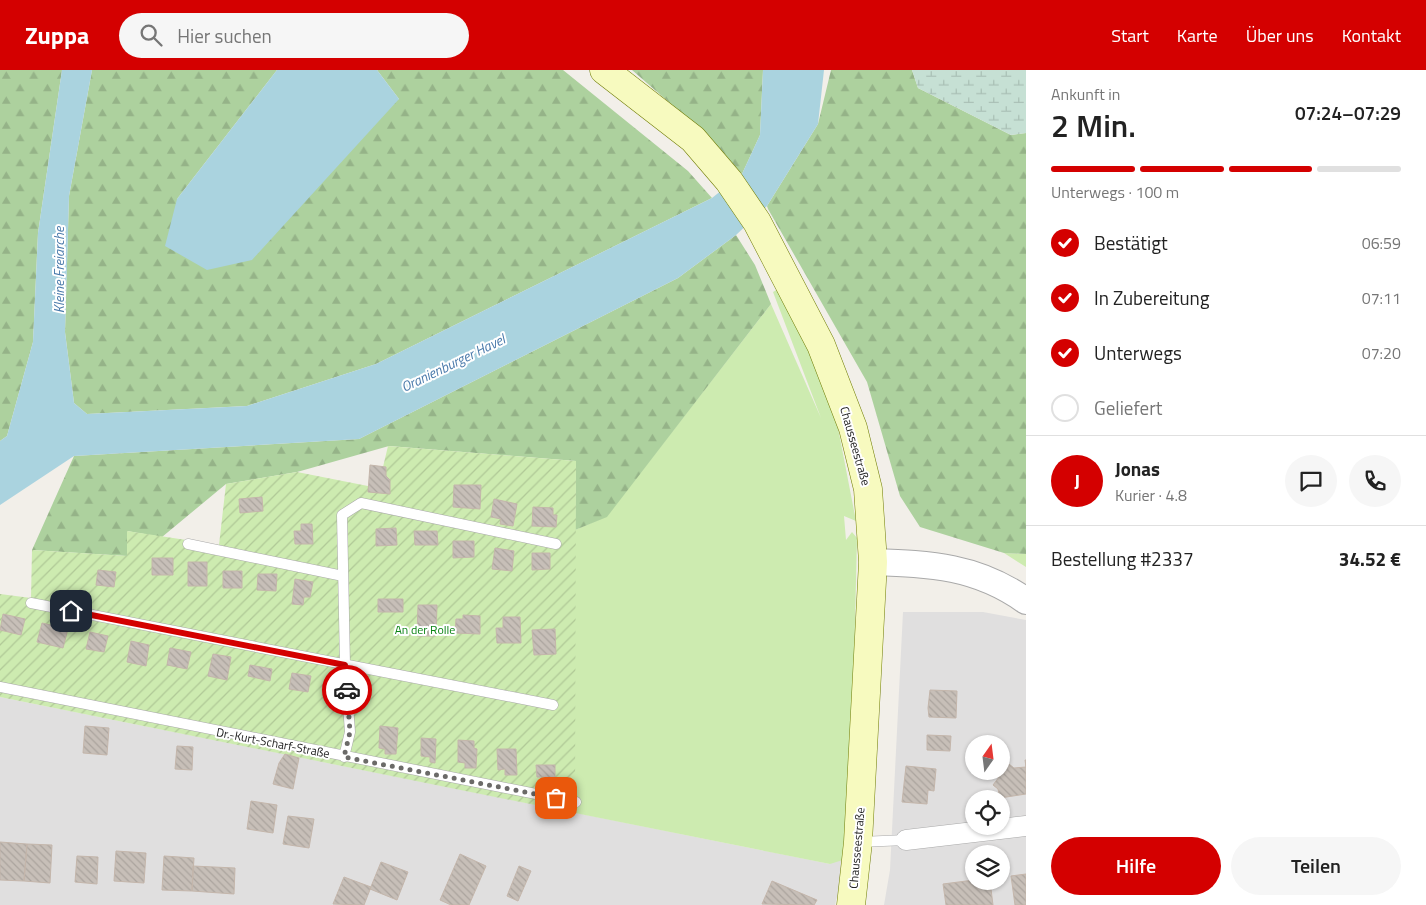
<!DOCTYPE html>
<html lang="de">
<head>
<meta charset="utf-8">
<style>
	:root { --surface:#fff; --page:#f6f6f6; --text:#222; --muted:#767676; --line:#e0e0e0; --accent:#d40000 }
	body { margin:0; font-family:"Titillium Web",sans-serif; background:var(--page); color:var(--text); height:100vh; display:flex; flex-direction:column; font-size:19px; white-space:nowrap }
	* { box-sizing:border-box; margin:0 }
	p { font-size:16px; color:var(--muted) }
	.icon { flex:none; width:28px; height:28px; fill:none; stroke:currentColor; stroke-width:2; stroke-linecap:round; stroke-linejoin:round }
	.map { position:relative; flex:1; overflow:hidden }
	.panel { display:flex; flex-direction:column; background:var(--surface); width:400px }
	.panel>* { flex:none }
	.needle { width:32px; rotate:14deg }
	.tools { position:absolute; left:965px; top:665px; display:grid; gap:10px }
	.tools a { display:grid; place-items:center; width:45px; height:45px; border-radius:50%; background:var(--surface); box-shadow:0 1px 4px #0004; font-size:25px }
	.pin { position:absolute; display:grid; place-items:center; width:42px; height:42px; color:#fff; margin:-21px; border-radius:10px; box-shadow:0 2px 8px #0006 }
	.courier { position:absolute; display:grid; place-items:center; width:50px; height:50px; margin:-25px; border:4px solid #d40000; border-radius:50%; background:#fff; color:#222; box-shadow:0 1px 6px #0007 }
	.summary em { font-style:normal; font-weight:600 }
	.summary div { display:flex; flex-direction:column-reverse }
	.summary { display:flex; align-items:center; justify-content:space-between; height:85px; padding:0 25px }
	h1 { font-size:32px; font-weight:600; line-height:38px }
	.bar { display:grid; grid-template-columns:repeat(4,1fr); gap:8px 5px; align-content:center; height:60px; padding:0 25px }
	.bar i { height:6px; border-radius:4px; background:var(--line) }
	.bar .active { background:var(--accent) }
	.bar p { grid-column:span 4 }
	.line { display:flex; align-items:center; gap:12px; padding:0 25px; border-top:1px solid var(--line) }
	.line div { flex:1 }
	.round { display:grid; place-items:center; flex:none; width:52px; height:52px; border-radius:26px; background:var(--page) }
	ol { padding:0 25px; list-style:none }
	li { display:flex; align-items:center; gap:15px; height:55px }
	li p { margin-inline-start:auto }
	li .icon { padding:5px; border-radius:50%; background:var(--accent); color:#fff; stroke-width:4 }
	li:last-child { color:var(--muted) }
	li i { width:28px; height:28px; border:2px solid var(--line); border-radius:50% }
	.action { display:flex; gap:10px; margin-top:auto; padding:10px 25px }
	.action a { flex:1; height:58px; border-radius:30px; background:var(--accent); color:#fff; font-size:20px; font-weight:600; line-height:58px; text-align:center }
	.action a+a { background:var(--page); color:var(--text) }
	header { display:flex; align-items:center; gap:30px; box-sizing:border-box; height:70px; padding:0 25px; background:var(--accent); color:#fff }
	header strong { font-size:24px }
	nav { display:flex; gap:28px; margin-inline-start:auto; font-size:18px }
	.search { width:350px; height:45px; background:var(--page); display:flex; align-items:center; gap:12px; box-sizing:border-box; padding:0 18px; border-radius:28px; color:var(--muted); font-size:19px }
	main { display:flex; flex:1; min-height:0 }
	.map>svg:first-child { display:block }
	.residential { fill:#e0dfdf; fill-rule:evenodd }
	.grass { fill:#cdebb0 }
	.forest { fill:url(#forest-firs) }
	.wetland { fill:url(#wetland-marsh) }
	.garden { fill:url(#garden-furrows) }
	.water { fill:#aad3df }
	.building { fill:url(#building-back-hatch); stroke:#c4b6ab }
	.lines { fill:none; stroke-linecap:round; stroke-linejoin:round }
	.service-casing { stroke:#a9a9a9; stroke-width:11 }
	.minor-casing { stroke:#a9a9a9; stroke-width:21 }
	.tertiary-casing { stroke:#a9a9a9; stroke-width:28 }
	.secondary-casing { stroke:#707d05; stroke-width:29 }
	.service { stroke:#fff; stroke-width:10 }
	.minor { stroke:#fff; stroke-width:20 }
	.tertiary { stroke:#fff; stroke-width:26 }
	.secondary { stroke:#f7fabf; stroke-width:28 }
	.done { stroke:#6b6a68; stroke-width:5; stroke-dasharray:0 9 }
	.route { stroke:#d40000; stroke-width:6 }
	.labels { text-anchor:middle; stroke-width:4; stroke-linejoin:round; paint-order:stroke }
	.street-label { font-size:12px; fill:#222; stroke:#fff }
	.park-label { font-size:12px; fill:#0c8416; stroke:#fff }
	.water-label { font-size:14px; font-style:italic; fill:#4a7aab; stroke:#fff }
</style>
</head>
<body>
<header>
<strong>Zuppa</strong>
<div class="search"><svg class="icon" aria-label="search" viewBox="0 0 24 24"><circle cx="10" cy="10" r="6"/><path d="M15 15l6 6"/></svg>Hier suchen</div>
<nav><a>Start</a><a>Karte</a><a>Über uns</a><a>Kontakt</a></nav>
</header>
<main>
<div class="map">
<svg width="1026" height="835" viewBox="0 0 1026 835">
	<defs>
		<pattern id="forest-firs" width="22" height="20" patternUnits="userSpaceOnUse" patternTransform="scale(1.25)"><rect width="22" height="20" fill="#add19e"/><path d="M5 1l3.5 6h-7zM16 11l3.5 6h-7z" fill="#95b388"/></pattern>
		<pattern id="wetland-marsh" width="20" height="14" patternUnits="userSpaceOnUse" patternTransform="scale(1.25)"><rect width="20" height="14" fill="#c6e0d4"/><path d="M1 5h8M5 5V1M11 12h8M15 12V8" fill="none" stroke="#aac0b6"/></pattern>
		<pattern id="garden-furrows" width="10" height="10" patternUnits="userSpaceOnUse" patternTransform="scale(1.25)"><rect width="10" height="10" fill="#cdebb0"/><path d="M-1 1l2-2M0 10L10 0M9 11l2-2" fill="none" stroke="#b0c997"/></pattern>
		<pattern id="building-back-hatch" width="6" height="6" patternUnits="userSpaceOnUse" patternTransform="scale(1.25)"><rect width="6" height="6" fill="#c7bfb8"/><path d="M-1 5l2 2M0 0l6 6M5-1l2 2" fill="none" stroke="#aba49e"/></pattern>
	</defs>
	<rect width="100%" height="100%" fill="#f2efe9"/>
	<path class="residential" d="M903,542h80l43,8v285h-142l6,-35zM974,674h27v27h-27zM974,729h27v27h-27zM974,784h27v27h-27z
		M0,627l830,167 6,-7 10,2 -11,46h-835z"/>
	<path class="grass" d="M778,219l30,57 30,82 18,93 -12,-5 2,24 6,-8 5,6 -4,172 -7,149 -16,5 -255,-51v-283l32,-14 164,-212 50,114 -48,-126z
		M1004,483l22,1v13z"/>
	<path class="forest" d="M0,0h62l-24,163 -5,109 -26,94 -7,5z
		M92,0h185l-100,129 222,-100 -22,-29h186l125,101 24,27 -336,166 -129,42 -160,8 -13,-11 -9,-71 4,-136z
		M632,0h131l-3,65 -18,39 -31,-35z
		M831,0h81l6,18 93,47 15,-2v421l-22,-1 -84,-26 -20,-31 -33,-114 -99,-173 -1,-3 51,-82z
		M736,165l19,30 16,39 -164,213 -32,13 1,-69 -187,-15 -92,26 -71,12 -64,53 -35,-6v25l-95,-6 42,-94 285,-17 319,-161z"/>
	<path class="wetland" d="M912,0h114v63l-15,2 -93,-47z"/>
	<path class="garden" d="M388,376l188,15 -1,352 -575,-116v-103l31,4 1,-48 95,6v-25l92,14 7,-61 71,-12 81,16z"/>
	<path class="water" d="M62,0h30l-23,126 -4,136 9,71 13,11 160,-8 129,-42 336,-166 30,-24 18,-39 3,-65h61l-6,54 -51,82 -31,29 -58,43 -319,161 -285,17 -74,49v-64l7,-5 26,-94 5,-109z
		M277,0h100l22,29 -147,161 -45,10 -42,-24 12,-47z"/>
	<path class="building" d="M370,395l16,2v9l4,4v14l-22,-2z
		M454,415h27l-1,24 -27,-2z
		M262,427l1,14 -23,2 -1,-14z
		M494,429l23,5 -4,22 -13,-2 1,-5 -10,-2z
		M533,437l20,1v7h4l-1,12 -24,-1z
		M301,454h11l1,20h-18l-1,-13h7z
		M396,458l1,17 -21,1v-17z
		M414,461h23l1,14h-23z
		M453,471h21v16l-21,1z
		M495,478l19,3 -2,20 -20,-2z
		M532,483h18v16l-18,1z
		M152,488h21v17h-21z
		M188,492h19v24h-19z
		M98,500l18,2 -2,15 -18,-2z
		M223,501h19v17h-19z
		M258,504h19l-1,17 -19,-1z
		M295,509l18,3 -3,15h-6l-1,8 -11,-1z
		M378,529h25v13h-25z
		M418,535h19l-1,31h-19z
		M3,544l22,5 -4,16 -21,-5z
		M463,545l17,1v18l-25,-1 1,-14h7z
		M503,547h17l1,26h-24l-1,-15h7z
		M42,553l26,6 -5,19 -26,-6z
		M555,559l1,25 -22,1 -2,-25z
		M90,562l18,4 -4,16 -18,-3z
		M131,571l18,4 -3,21 -19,-4z
		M170,578l21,4 -4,17 -20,-4z
		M213,584l18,3 -4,23 -19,-4z
		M250,595l22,4 -2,12 -22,-5z
		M292,603l19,3 -3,16 -19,-3z
		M930,620l27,1 -1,27 -27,-1 -1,-9z
		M85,656l24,2 -2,27 -24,-2z
		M380,656l18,2 -2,26h-11v-5l-6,-1z
		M927,665l24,1 -1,15 -23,-1z
		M421,668l15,1 -1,24 -5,-1v-5l-9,-1z
		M458,670l16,1v7l3,1 -1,19h-11v-5l-7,-1z
		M177,676l16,1 -1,23 -17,-1z
		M497,679h19l1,26h-12v-6l-7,1z
		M285,684l14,4 -6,31 -20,-5 6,-21z
		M1025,690h1v34l-26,4 -2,-9 -5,-4 16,-21 5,4 12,-1z
		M536,695h19v16l-11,1v-5h-7z
		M906,696l30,3 -2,22 -6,-1 -1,14 -25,-2z
		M251,731l26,4 -4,28 -26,-4z
		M288,746l26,3 -5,29 -26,-4z
		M0,772l27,2 -3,37 -24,-1z
		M27,774l25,1 -2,38 -26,-2z
		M116,781l30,2 -2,30 -30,-2z
		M460,784l26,12 -17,39h-18l-11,-5z
		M77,786l21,1 -1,27 -22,-2z
		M164,786l30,2 -2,33 -30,-1z
		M381,792l27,10 -11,28 -27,-11z
		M193,796l42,2 -1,26 -42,-3z
		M519,796l12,5 -13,30 -11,-5z
		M1026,804v31h-11l-4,-29z
		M344,807l27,10 -7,18 -31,-1z
		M974,810l16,1 3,24h-47l-3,-21z
		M772,811l45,19 -3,5 -52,-1z"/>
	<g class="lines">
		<defs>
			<path id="service" d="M188,474l155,32
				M31,533l522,102
				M0,617l576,115
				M344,687l6,-25 -5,-67 -3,-150 19,-12 195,41
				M860,772l46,-2"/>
			<path id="minor" d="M906,770l120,-14"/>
			<path id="tertiary" d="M873,492c58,2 104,4 153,39"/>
			<path id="secondary" d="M604,0l89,69 36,42 28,41 64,123 32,83 15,61 5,73 -15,280 -7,63"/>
		</defs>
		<use href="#service" class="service-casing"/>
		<use href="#minor" class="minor-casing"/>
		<use href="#tertiary" class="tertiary-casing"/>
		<use href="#secondary" class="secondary-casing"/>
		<use href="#service" class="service"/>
		<use href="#minor" class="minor"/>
		<use href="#tertiary" class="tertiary"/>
		<use href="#secondary" class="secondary"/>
	</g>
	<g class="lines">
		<path class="done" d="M347,620l3,42 -6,25 212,41"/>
		<path class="route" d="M71,541l274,54 2,25"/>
	</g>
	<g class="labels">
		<g class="street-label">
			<text transform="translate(855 376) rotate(74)" y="4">Chausseestraße</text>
			<text transform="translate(273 673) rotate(11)" y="4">Dr.-Kurt-Scharf-Straße</text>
			<text transform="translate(857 778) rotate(-85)" y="4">Chausseestraße</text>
		</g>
		<g class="park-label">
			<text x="425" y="564">An der Rolle</text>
		</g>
		<g class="water-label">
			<text transform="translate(59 200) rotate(-90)" y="5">Kleine Freiarche</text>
			<text transform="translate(453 293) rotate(-26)" y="5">Oranienburger Havel</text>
		</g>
	</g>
</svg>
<div class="tools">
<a><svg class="needle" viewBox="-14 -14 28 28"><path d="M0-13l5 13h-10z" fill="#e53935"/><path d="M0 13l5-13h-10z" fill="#767676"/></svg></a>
<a><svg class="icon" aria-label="locate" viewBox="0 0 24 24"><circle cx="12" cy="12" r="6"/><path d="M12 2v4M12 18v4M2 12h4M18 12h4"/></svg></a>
<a><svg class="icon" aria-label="layers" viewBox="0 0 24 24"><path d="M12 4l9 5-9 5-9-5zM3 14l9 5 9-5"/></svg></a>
</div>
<div class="pin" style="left:556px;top:728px;background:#ea580c"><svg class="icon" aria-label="bag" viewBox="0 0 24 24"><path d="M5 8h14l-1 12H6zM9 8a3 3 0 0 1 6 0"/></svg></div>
<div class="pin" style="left:71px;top:541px;background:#1f2937"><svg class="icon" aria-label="home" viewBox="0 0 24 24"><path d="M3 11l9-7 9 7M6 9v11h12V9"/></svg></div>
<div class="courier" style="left:347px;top:620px"><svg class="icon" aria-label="car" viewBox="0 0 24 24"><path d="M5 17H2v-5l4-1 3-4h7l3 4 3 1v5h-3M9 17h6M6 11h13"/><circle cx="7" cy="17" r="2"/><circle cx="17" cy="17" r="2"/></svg></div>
</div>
<section class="panel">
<div class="summary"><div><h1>2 Min.</h1><p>Ankunft in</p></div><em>07:24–07:29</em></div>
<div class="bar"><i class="active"></i><i class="active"></i><i class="active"></i><i></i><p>Unterwegs · 100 m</p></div>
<ol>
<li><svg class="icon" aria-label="check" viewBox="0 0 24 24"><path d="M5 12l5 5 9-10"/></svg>Bestätigt<p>06:59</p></li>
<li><svg class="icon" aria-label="check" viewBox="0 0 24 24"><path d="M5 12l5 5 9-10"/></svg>In Zubereitung<p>07:11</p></li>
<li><svg class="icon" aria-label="check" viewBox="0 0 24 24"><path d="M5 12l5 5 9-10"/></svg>Unterwegs<p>07:20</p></li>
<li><i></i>Geliefert</li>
</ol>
<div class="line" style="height:90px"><b class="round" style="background:var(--accent);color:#fff">J</b><div><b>Jonas</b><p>Kurier · 4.8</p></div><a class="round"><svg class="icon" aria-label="chat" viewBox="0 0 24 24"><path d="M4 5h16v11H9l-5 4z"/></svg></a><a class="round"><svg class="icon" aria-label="phone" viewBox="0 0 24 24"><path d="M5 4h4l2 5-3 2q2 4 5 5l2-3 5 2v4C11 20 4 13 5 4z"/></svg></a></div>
<div class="line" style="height:65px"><div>Bestellung #2337</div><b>34.52 €</b></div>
<div class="action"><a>Hilfe</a><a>Teilen</a></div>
</section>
</main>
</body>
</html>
